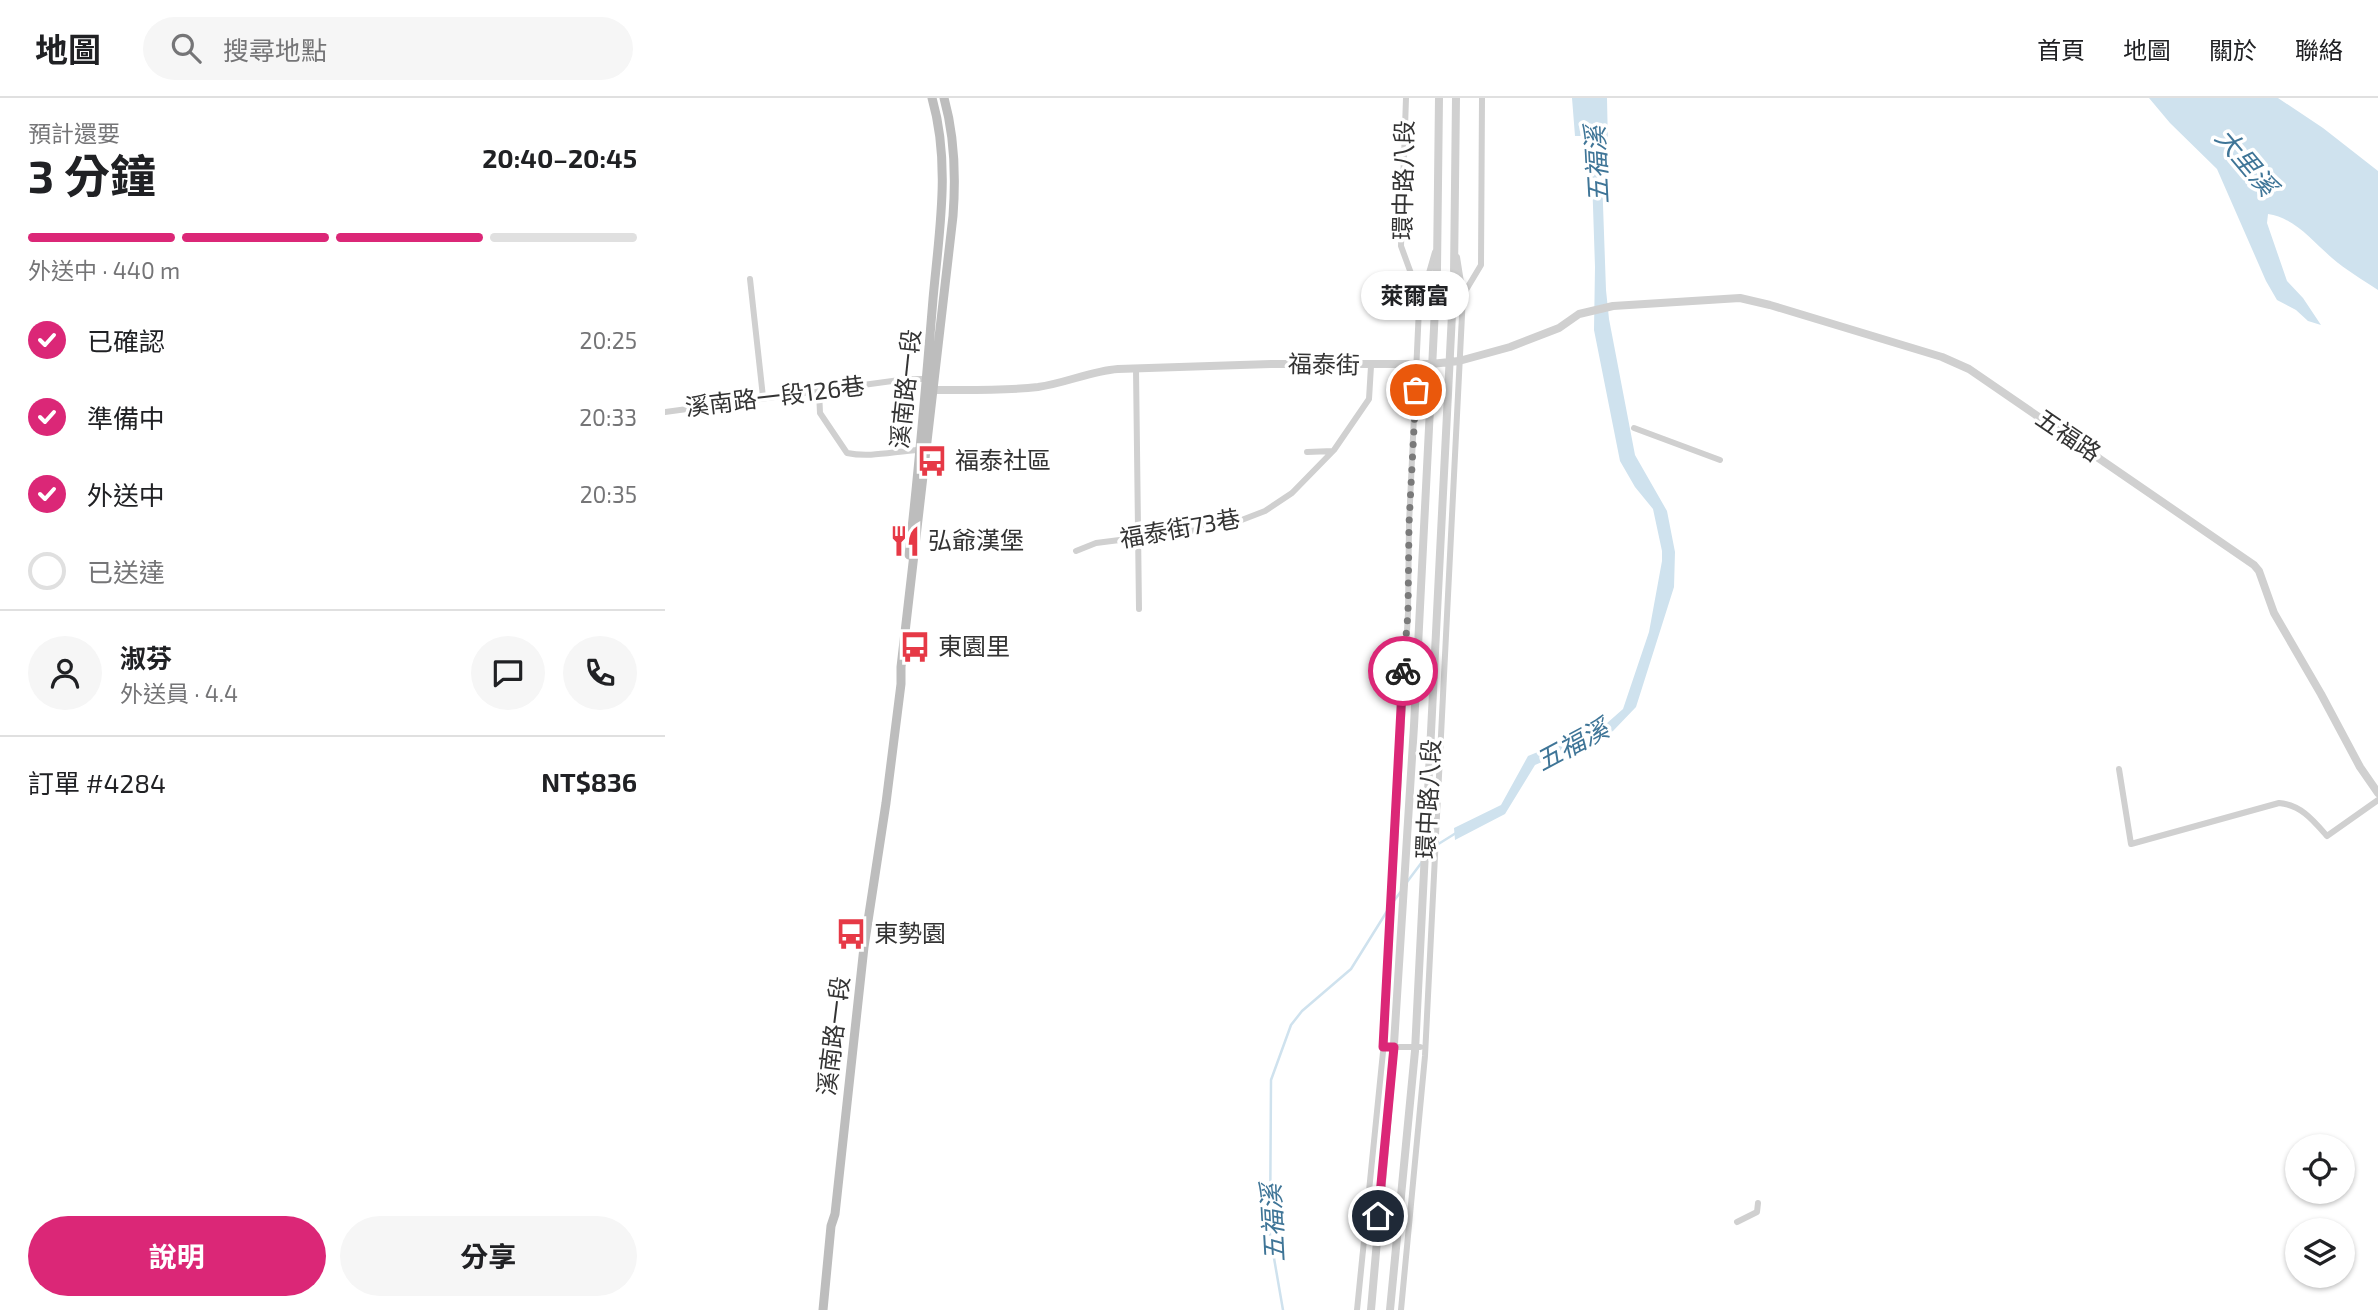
<!DOCTYPE html>
<html lang="zh-TW">
<head>
<meta charset="utf-8">
<style>
	:root { --surface:#fff; --page:#f6f6f6; --text:#202124; --muted:#757577; --line:#e0e0e0; --accent:#db2777 }
	body { margin:0; font-family:"Exo 2","Noto Sans TC",sans-serif; background:var(--page); color:var(--text); height:100vh; display:flex; flex-direction:column; font-size:26px; white-space:nowrap }
	* { box-sizing:border-box; margin:0 }
	p { font-size:23px; color:var(--muted) }
	.icon { flex:none; width:38px; height:38px; fill:none; stroke:currentColor; stroke-width:2; stroke-linecap:round; stroke-linejoin:round }
	.map { position:relative; flex:1; overflow:hidden }
	.side { display:flex; flex-direction:column; background:var(--surface); width:665px }
	.side>* { flex:none }
	.tools { position:absolute; left:1620px; top:1036px; display:grid; gap:14px }
	.tools a { display:grid; place-items:center; width:70px; height:70px; border-radius:50%; background:var(--surface); box-shadow:0 2px 5px #0004; font-size:35px }
	.pin { position:absolute; display:grid; place-items:center; width:60px; height:60px; color:#fff; margin:-30px; border:4px solid #fff; border-radius:50%; box-shadow:0 2px 7px #0007 }
	.courier { position:absolute; display:grid; place-items:center; width:70px; height:70px; margin:-35px; border:5px solid #db2777; border-radius:50%; background:#fff; color:#222; box-shadow:0 2px 9px #0007 }
	.bubble { position:absolute; height:49px; border-radius:24px; background:var(--surface); box-shadow:0 2px 5px #0004; font-size:23px; font-weight:700; line-height:49px; text-align:center }
	.head em { font-style:normal; font-weight:700 }
	.head div { display:flex; flex-direction:column-reverse }
	.head { display:flex; align-items:center; justify-content:space-between; height:119px; padding:0 28px }
	h1 { font-size:46px; font-weight:700; line-height:52px }
	.bar { display:grid; grid-template-columns:repeat(4,1fr); gap:10px 7px; align-content:center; height:84px; padding:0 28px }
	.bar i { height:9px; border-radius:5px; background:var(--line) }
	.bar .on { background:var(--accent) }
	.bar p { grid-column:span 4 }
	.line { display:flex; align-items:center; gap:18px; padding:0 28px; border-top:2px solid var(--line) }
	.line div { flex:1 }
	.round { display:grid; place-items:center; flex:none; width:74px; height:74px; border-radius:37px; background:var(--page) }
	ol { padding:0 28px; list-style:none }
	li { display:flex; align-items:center; gap:21px; height:77px }
	li p { margin-inline-start:auto }
	li .icon { padding:7px; border-radius:50%; background:var(--accent); color:#fff; stroke-width:4 }
	li:last-child { color:var(--muted) }
	li i { width:38px; height:38px; border:4px solid var(--line); border-radius:50% }
	.primary-button { display:flex; gap:14px; margin-top:auto; padding:14px 28px }
	.primary-button a { flex:1; height:80px; border-radius:42px; background:var(--accent); color:#fff; font-size:28px; font-weight:700; line-height:80px; text-align:center }
	.primary-button a+a { background:var(--page); color:var(--text) }
	header { display:flex; align-items:center; gap:42px; box-sizing:border-box; height:98px; padding:0 35px; background:var(--surface); border-bottom:2px solid var(--line) }
	header strong { font-size:33px }
	nav { display:flex; gap:38px; margin-inline-start:auto; font-size:24px }
	.search { width:490px; height:63px; background:var(--page); display:flex; align-items:center; gap:18px; box-sizing:border-box; padding:0 24px; border-radius:38px; color:var(--muted); font-size:26px }
	main { display:flex; flex:1; min-height:0 }
	.map>svg:first-child { display:block }
	.water { fill:#cfe2ee }
	.lines { fill:none; stroke-linecap:round; stroke-linejoin:round }
	.stream { stroke:#cfe2ee; stroke-width:2.5 }
	.minor { stroke:#d0d0d0; stroke-width:6 }
	.tertiary { stroke:#d0d0d0; stroke-width:8 }
	.secondary { stroke:#bdbdbd; stroke-width:9 }
	.done { stroke:#7a7a7a; stroke-width:7; stroke-dasharray:0 12.6 }
	.route { stroke:#db2777; stroke-width:9 }
	.labels { text-anchor:middle; stroke-width:7; stroke-linejoin:round; paint-order:stroke }
	.street-label { font-size:24px; fill:#333; stroke:#fff }
	.poi-label { font-size:24px; fill:#333; stroke:#fff; text-anchor:start }
	.water-label { font-size:26px; font-style:italic; fill:#3f7597; stroke:#fff }
</style>
</head>
<body>
<header>
<strong>地圖</strong>
<div class="search"><svg class="icon" aria-label="search" viewBox="0 0 24 24"><circle cx="10" cy="10" r="6"/><path d="M15 15l6 6"/></svg>搜尋地點</div>
<nav><a>首頁</a><a>地圖</a><a>關於</a><a>聯絡</a></nav>
</header>
<main>
<section class="side">
<div class="head"><div><h1>3 分鐘</h1><p>預計還要</p></div><em>20:40–20:45</em></div>
<div class="bar"><i class="on"></i><i class="on"></i><i class="on"></i><i></i><p>外送中 · 440 m</p></div>
<ol>
<li><svg class="icon" aria-label="check" viewBox="0 0 24 24"><path d="M5 12l5 5 9-10"/></svg>已確認<p>20:25</p></li>
<li><svg class="icon" aria-label="check" viewBox="0 0 24 24"><path d="M5 12l5 5 9-10"/></svg>準備中<p>20:33</p></li>
<li><svg class="icon" aria-label="check" viewBox="0 0 24 24"><path d="M5 12l5 5 9-10"/></svg>外送中<p>20:35</p></li>
<li><i></i>已送達</li>
</ol>
<div class="line" style="height:126px"><a class="round"><svg class="icon" aria-label="person" viewBox="0 0 24 24"><circle cx="12" cy="8" r="4"/><path d="M4 21q1-7 8-7t8 7"/></svg></a><div><b>淑芬</b><p>外送員 · 4.4</p></div><a class="round"><svg class="icon" aria-label="chat" viewBox="0 0 24 24"><path d="M4 5h16v11H9l-5 4z"/></svg></a><a class="round"><svg class="icon" aria-label="phone" viewBox="0 0 24 24"><path d="M5 4h4l2 5-3 2q2 4 5 5l2-3 5 2v4C11 20 4 13 5 4z"/></svg></a></div>
<div class="line" style="height:91px"><div>訂單 #4284</div><b>NT$836</b></div>
<div class="primary-button"><a>說明</a><a>分享</a></div>
</section>
<div class="map">
<svg width="1713" height="1212" viewBox="0 0 1713 1212">
	<rect width="100%" height="100%" fill="#fff"/>
	<path class="water" d="M907,0h35l1,48 -7,2 5,142 3,29 26,136 32,56 8,41 -1,35 -38,120 -23,24 -78,34 -30,49 -50,26 -1,-12 47,-23 27,-49 78,-32 17,-15 26,-77 13,-71v-10l-9,-42 -18,-22 -15,-26 -26,-131 1,-63 -4,-121 -7,-10h-9z
		M1484,0h129l45,30 55,43v119c-15,-10 -32,-20 -46,-32 -20,-17 -37,-40 -64,-44l-1,9 20,58 16,17 18,27 -13,-4 -12,-11 -19,-10 -11,-19 -49,-112 -47,-46z"/>
	<g class="lines">
		<path class="stream" d="M763,756l4,-6 24,-15
			M742,784l15,-20
			M728,804l9,-12
			M618,1212l-13,-75 1,-155 20,-55 11,-14 49,-42 38,-61"/>
		<path class="minor" d="M741,0l-5,148 19,52
			M85,181l13,118
			M798,197l18,-30 1,-167
			M471,271l3,240
			M154,293l1,22 27,40c24,5 48,-2 72,-3
			M0,314l242,-33h21
			M969,330l86,32
			M642,354l26,-1
			M411,453l20,-8 110,-14 33,-8 26,-10 27,-18 42,-43 35,-51 2,-33
			M1454,671l12,75 148,-41c22,2 34,17 48,33l51,-36
			M727,949h28
			M1072,1124l20,-10 1,-9
			M692,1212l27,-268 24,-429 1,-89 10,-216 16,-56
			M736,1212l24,-254 38,-761 -6,-38"/>
		<path class="tertiary" d="M265,286l3,6c35,0 71,1 105,-3 28,-4 53,-16 80,-18l153,-5h160l28,-3 51,-14 49,-19 20,-14 34,-8 127,-8 30,7 172,52 27,12 285,196 5,6 15,42 47,81 39,73 18,26
			M706,1212l23,-266 20,-318 23,-457 2,-171
			M725,1212l25,-259 39,-777 2,-176"/>
		<path class="secondary" d="M244,457c10,-85 17,-170 24,-256 6,-67 18,-135 -1,-201
			M158,1212l8,-84 4,-12 29,-267 22,-144 15,-119v-17l52,-451c3,-40 2,-79 -9,-118"/>
	</g>
	<g class="lines">
		<path class="done" d="M738,573l5,-58 1,-89 7,-134"/>
		<path class="route" d="M713,1118l16,-169h-11l20,-376"/>
	</g>
	<defs>
		<symbol id="bus-bare" viewBox="-9 -9 18 18"><path d="M-5-6H5V4H4V6H2V4H-2V6H-4V4H-5ZM-3.5-4V0h7V-4ZM-3.5 1.2v1.5H-2V1.2ZM2 1.2v1.5H3.5V1.2Z" fill="#e63946" stroke="#fff" stroke-width="2.5" paint-order="stroke"/></symbol>
		<symbol id="restaurant-bare" viewBox="-9 -9 18 18"><path d="M-5-6h1v4h1v-4h1v4h1v-4h1v5L-1.5 .5V6h-2V.5L-5-1ZM5-6V6H3V1.5H1.5Q1.5-4 5-6Z" fill="#e63946" stroke="#fff" stroke-width="2.5" paint-order="stroke"/></symbol>
	</defs>
	<g fill-rule="evenodd">
		<use href="#bus-bare" x="245" y="341" width="44" height="44"/>
		<use href="#restaurant-bare" x="218" y="421" width="44" height="44"/>
		<use href="#bus-bare" x="228" y="527" width="44" height="44"/>
		<use href="#bus-bare" x="164" y="814" width="44" height="44"/>
	</g>
	<g class="labels">
		<g class="street-label">
			<text transform="translate(739 82) rotate(-89)" y="8">環中路八段</text>
			<text transform="translate(659 267) rotate(1)" y="8">福泰街</text>
			<text transform="translate(241 291) rotate(-84)" y="8">溪南路一段</text>
			<text transform="translate(110 299) rotate(-7)" y="8">溪南路一段126巷</text>
			<text transform="translate(1403 338) rotate(34)" y="8">五福路</text>
			<text transform="translate(515 431) rotate(-10)" y="8">福泰街73巷</text>
			<text transform="translate(764 701) rotate(-87)" y="8">環中路八段</text>
			<text transform="translate(169 938) rotate(-83)" y="8">溪南路一段</text>
		</g>
		<g class="poi-label">
			<text x="290" y="371">福泰社區</text>
			<text x="263" y="451">弘爺漢堡</text>
			<text x="273" y="557">東園里</text>
			<text x="209" y="844">東勢園</text>
		</g>
		<g class="water-label">
			<text transform="translate(1581 64) rotate(50)" y="9">大里溪</text>
			<text transform="translate(932 67) rotate(-93)" y="9">五福溪</text>
			<text transform="translate(907 647) rotate(-28)" y="9">五福溪</text>
			<text transform="translate(608 1125) rotate(-93)" y="9">五福溪</text>
		</g>
	</g>
</svg>
<div class="tools">
<a><svg class="icon" aria-label="locate" viewBox="0 0 24 24"><circle cx="12" cy="12" r="6"/><path d="M12 2v4M12 18v4M2 12h4M18 12h4"/></svg></a>
<a><svg class="icon" aria-label="layers" viewBox="0 0 24 24"><path d="M12 4l9 5-9 5-9-5zM3 14l9 5 9-5"/></svg></a>
</div>
<div class="pin" style="left:751px;top:292px;background:#ea580c"><svg class="icon" aria-label="bag" viewBox="0 0 24 24"><path d="M5 8h14l-1 12H6zM9 8a3 3 0 0 1 6 0"/></svg></div>
<div class="pin" style="left:713px;top:1118px;background:#1f2937"><svg class="icon" aria-label="home" viewBox="0 0 24 24"><path d="M3 11l9-7 9 7M6 9v11h12V9"/></svg></div>
<div class="courier" style="left:738px;top:573px"><svg class="icon" aria-label="bike" viewBox="0 0 24 24"><circle cx="6" cy="16" r="4"/><circle cx="18" cy="16" r="4"/><path d="M6 16l4-8h5l3 8M10 8l3 8H6M13 5h3"/></svg></div>
<div class="bubble" style="left:696px;top:173px;width:108px">萊爾富</div>
</div>
</main>
</body>
</html>
